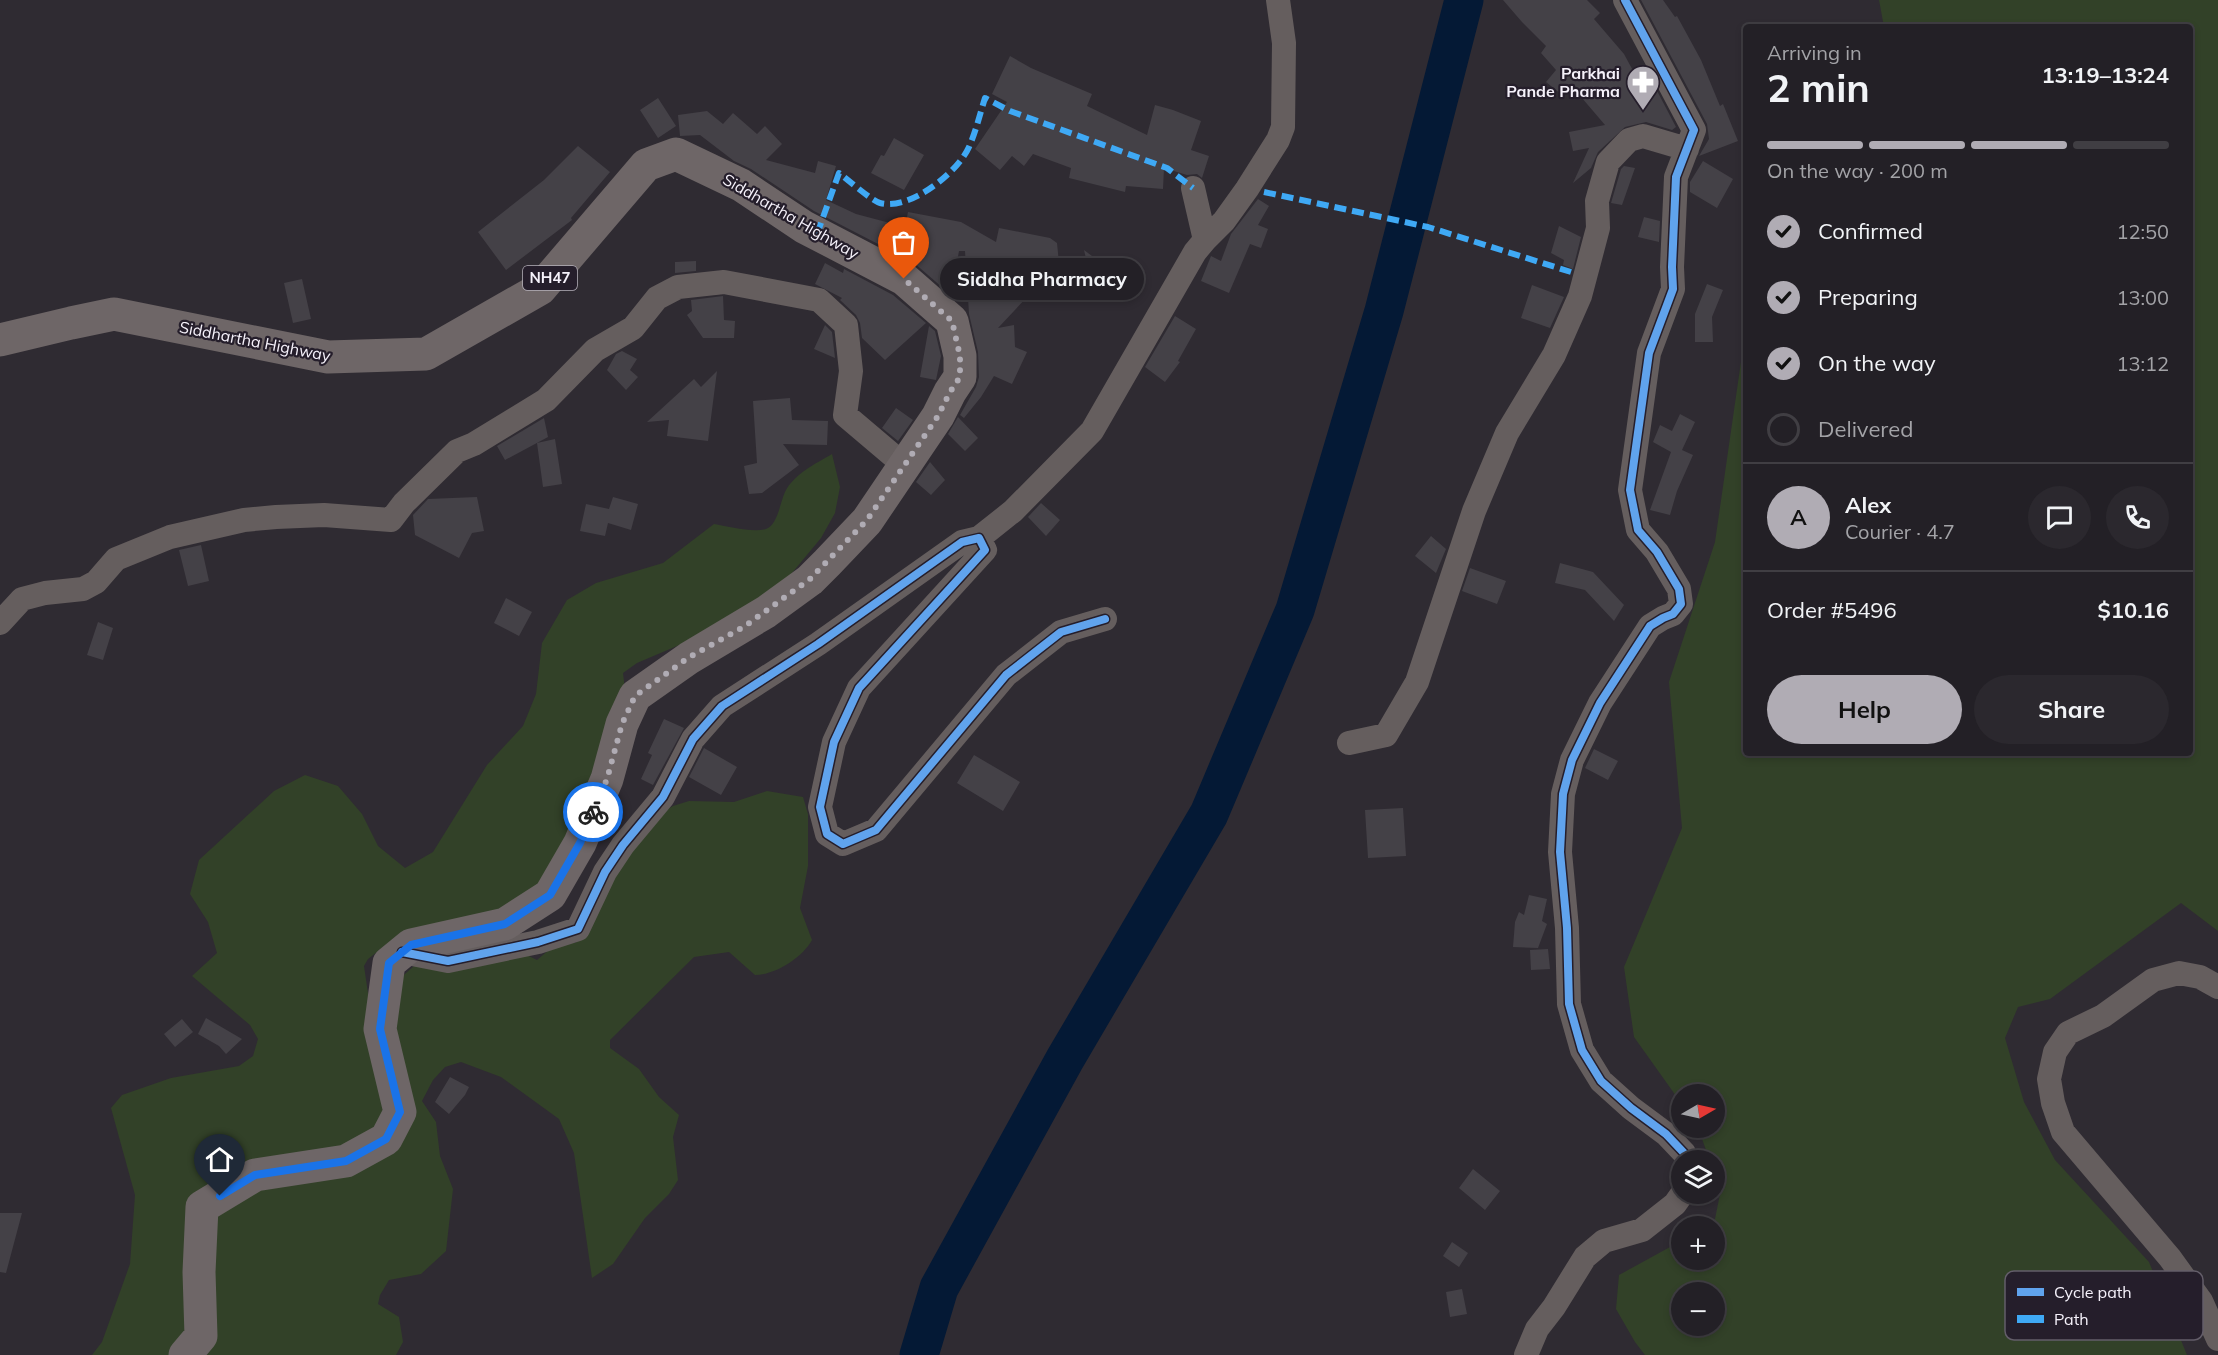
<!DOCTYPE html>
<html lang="en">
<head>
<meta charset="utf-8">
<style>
	:root { --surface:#232026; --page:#2b282e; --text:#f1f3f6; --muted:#a3a3a7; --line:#403e43; --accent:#b0acb4 }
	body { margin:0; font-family:Mulish,sans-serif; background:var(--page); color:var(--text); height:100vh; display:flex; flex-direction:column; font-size:22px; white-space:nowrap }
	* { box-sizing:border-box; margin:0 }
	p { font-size:20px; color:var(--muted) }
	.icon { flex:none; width:33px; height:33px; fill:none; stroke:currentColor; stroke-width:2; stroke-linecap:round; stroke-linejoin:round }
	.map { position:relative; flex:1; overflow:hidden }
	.drawer { position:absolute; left:1743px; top:24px; width:450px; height:732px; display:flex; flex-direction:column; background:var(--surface); border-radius:6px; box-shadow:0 3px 9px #0003,0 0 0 2px var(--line) }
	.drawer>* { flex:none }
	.needle { width:39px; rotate:81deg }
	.controls { position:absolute; left:1671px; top:1084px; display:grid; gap:12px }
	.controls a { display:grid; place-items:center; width:54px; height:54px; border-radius:50%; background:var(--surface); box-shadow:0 3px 9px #0003,0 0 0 2px var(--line); font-size:30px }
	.pin { position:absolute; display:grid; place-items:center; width:51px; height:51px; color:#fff; margin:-62px -26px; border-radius:50% 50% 50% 0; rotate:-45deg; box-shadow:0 0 6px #0007 }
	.pin .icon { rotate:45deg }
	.courier { position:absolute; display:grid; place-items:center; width:60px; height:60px; margin:-30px; border:4px solid #1a73e8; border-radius:50%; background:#fff; color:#222; box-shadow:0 2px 8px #0007 }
	.bubble { position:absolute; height:42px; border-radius:21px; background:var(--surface); box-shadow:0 3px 9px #0003,0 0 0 2px var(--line); font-size:20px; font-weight:700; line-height:42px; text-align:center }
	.overview em { font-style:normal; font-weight:700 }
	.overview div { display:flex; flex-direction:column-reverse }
	.overview { display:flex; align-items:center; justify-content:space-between; height:102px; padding:0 24px }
	h1 { font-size:39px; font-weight:700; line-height:45px }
	.bar { display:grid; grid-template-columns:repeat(4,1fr); gap:9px 6px; align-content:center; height:72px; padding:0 24px }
	.bar i { height:8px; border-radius:4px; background:var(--line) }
	.bar .active { background:var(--accent) }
	.bar p { grid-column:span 4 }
	.line { display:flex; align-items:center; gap:15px; padding:0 24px; border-top:2px solid var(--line) }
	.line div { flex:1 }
	.round { display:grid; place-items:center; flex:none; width:63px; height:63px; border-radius:32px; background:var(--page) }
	ol { padding:0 24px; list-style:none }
	li { display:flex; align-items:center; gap:18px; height:66px }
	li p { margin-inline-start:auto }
	li .icon { padding:6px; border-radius:50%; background:var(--accent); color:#111; stroke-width:4 }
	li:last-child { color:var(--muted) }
	li i { width:33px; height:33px; border:3px solid var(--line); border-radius:50% }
	.button { display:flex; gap:12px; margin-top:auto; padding:12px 24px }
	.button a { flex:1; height:69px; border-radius:36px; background:var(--accent); color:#111; font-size:24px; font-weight:700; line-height:69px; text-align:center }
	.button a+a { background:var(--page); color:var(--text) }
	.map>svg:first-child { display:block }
	.green { fill:#324128; fill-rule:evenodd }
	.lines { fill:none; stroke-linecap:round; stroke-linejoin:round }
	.river { stroke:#041935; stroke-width:39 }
	.building { fill:#444147 }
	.minor { stroke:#655e5e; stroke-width:24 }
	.trunk { stroke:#6e6667; stroke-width:33 }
	.quiet { stroke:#3fa9f5; stroke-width:6; stroke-dasharray:12 6; stroke-linecap:butt }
	.cycleway-casing { stroke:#251e2b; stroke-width:11 }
	.cycleway { stroke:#60a3ed; stroke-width:8 }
	.done { stroke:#b0acb4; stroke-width:6; stroke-dasharray:0 10.8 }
	.route { stroke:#1a73e8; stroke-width:8 }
	.labels { text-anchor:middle; stroke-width:4.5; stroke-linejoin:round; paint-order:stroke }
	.shield { fill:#251e2b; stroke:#b7b2bc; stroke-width:1.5 }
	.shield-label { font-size:15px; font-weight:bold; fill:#f5f1fa }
	.poi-label { font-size:16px; font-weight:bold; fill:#f5f1fa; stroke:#251e2b; text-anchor:end }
	.street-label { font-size:16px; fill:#f5f1fa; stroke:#251e2b }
	.key { fill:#251e2b; stroke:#635d69; stroke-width:1.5 }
	.key-label { font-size:16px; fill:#f5f1fa }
</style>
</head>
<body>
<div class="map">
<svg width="2218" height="1355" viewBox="0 0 2218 1355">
	<rect width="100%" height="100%" fill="#2f2b32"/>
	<path class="green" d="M1879,0h339v931l-37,-28 -131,96 -32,8 -13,31 19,64 31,58 94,102 38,93h-542l-10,-13 -19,-33 3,-34 62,-34 1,19h32v-33h-5l5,-3 7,-35 -6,-17 -1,-11h-4l-12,-33h16v-33h-32l-1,8 -47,-66 -10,-70 58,-139 -13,-146 46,-140 31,-215v426h444v-726h-306zM1682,1293h32v33h-32z
		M832,454l8,33 -5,26 -14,25 -34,41 -63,47 -87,37 -14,10 2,17 -15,67 -63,122 -42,30 -110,29 -27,21 -4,7 10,68 24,-54 32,-28 59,-16 48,24 20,-17h18l13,-10 23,-59 38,-54 24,-14 16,-5 45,1 33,-11 36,6 5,17v52l-8,42 12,32c-10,18 -37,35 -57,35l-26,-23 -35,5 -84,83v8l29,21 20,28 20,18 -6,22 5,43 -9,14 -24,24 -32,46 -21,14 -18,-125 -15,-34 -58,-42 -40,-15 -16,5 -12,13 -11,21 14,21 4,34 13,33 -7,62 -25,23 -32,6 -9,15 -2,9 21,13 4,25 -7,13h-304l10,-13 28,-78 5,-69 -24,-87 11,-13 49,-17 68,-12 14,-10 5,-17 -8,-14 -58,-49 25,-23 -9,-31 -18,-28 9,-34 75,-69 31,-16 33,11 24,28 16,32 27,22 28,-16 54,-87 36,-39 13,-32 6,-51 25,-43 29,-17 67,-20 51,-39c13,2 39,9 52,5 12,-4 14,-27 19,-37 9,-18 30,-28 47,-38z"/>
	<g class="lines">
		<path class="river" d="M919,1355l20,-67 126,-229 144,-245 86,-204 89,-299 80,-311"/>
	</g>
	<path class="building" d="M1503,0h84l13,13 -6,6 30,35 20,37 10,-6 22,42 -4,3 -26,-8 -21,5 -27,25 -7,16 -18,15 16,-35 -16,3 -4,-19 36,-7 -35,-41 -9,10 -15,-12 10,-12 -15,-17 5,-7 -24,-24z
		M1641,0h22l12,17 2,-1 24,44 19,46 3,-2 15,37 -39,15 10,-17 -2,-15z
		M1010,56l21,12 61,26 -5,12 60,29 8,-30 18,5 28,11 -10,29 18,6 -7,22 -5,-4 -10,1 -23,-7 -1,21 -37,-3 -1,6 -56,-14 2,-10 -38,-14 -9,12 -12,-10 -12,14 -25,-21 32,-47 -15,-8z
		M658,98l18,28 -18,12 -18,-28z
		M707,111l16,13 10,-11 24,21 8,-8 17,18 -16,16 49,13 3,-12 18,5 -10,34 30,14 49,13 3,-15 53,10 35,20 3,-14 51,10 7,5 2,20 -61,65 16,-3 1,22 12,5 -15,32 -18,-8 -13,21 -17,21 -4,-3 16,-28 3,-10 -1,-25 -9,-38 -4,-63h-6l-8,44 -38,-33 -99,-51 -63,-42 -17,-8 -34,-26 -20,1 -2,-21z
		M894,138l30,17 -20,35 -33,-17 10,-18 3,1z
		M578,146l32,26 -39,46 1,2 -66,50 -28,-38 66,-52z
		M1703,161l30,18 -16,29 -27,-16v-10z
		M1624,166l11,2 -13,37 -11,-2 10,-34z
		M1258,199l11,7 -11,19 10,4 -7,19 -11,-4 -21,49 -28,-12 10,-25 10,5 10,-27z
		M1644,217l16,4 -1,21 -21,-5z
		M1559,226l22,11 -8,32 -10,-4 1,-5 -13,-7z
		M1084,250l24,18 -15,21z
		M696,261v10l-21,2v-11z
		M825,263l18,10 1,-4 49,26 33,28 -41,37 -23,-22 -2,-15 -4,-8 -16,-15 2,-2 -27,-14z
		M302,279l9,40 -18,4 -9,-40z
		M1707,284l16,6 -11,27 1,25h-18v-28z
		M1532,285l32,12 -14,31 -29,-10z
		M723,296l1,24 11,1 -1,17h-31l-16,-23 5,-4 -1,-11z
		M1175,316l21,13 -18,32 2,1 -15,20 -20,-15z
		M825,325l7,7 3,26 -21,-9z
		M929,326l6,5 6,25 -5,24 -16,-3z
		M622,351l15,8 -7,11 8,7 -12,13 -19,-20 9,-16z
		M717,371l-9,70 -41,-5 2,-16 -22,2 47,-43 7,8z
		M790,398l2,22 36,1 -1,24 -44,-1 16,21 -37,28 -13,1 -5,-28 13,-3 -4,-62z
		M896,408l17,12 -15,21 -16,-13z
		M1680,414l15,8 -13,28 11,5 -16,36 -7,24 -20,-5 21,-58 -18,-10 7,-17 12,6z
		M958,417l20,21 -13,13 -17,-17z
		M544,418l4,19 -43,23 -8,-14z
		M555,439l7,45 -19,3 -6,-44z
		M930,462l15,18 -14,15 -15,-13z
		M477,497l7,34 -12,2 -13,25 -44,-23 -2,-20 15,-16z
		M613,497l25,7 -7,26 -23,-7 -3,13 -25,-5 6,-27 23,5z
		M1041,503l19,17 -14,16 -18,-19z
		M1431,536l15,13 -10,24 -21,-17z
		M201,545l8,36 -21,5 -9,-36z
		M1560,563l33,9 31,33 -10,16 -29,-31 -30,-7z
		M1470,568l36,13 -9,23 -35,-13z
		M506,598l26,14 -13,24 -25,-13z
		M98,622l15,6 -10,32 -16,-5z
		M664,719l20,9 -31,57 -12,-6 11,-24 -4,-2z
		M704,748l33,19 -16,28 -32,-18z
		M1594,749l24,12 -10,19 -23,-12z
		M974,755l46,27 -17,29 -46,-28z
		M1403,808l3,48 -38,2 -3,-48z
		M1529,895l18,4 -5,22 5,3 -9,24 -25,-1 2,-25 4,-10 5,3z
		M1548,949l2,20 -19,1 -1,-20z
		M206,1018l36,21 -16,15 -7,-8 -21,-12z
		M182,1019l11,13 -18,15 -11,-13z
		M450,1077l19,10 -4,8 -16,19 -14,-12z
		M1473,1169l27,22 -15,19 -26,-22z
		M0,1213h22l-16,60 -6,-1z
		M1452,1242l16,11 -9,14 -16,-11z
		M1462,1289l5,25 -17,3 -4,-25z"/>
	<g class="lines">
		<path class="minor" d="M1625,0l69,130 -18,47 -4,90 1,22 -24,64 -19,137 8,40 19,22 22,37 2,15 -8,10 -10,4 -13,8 -50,77 -28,57 -9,34 -3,58 7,76 2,76 13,46 19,31 30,27 35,26 18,19 4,8
			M1205,240l19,-19 23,-32 31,-49 5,-13 1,-84 -6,-43
			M979,538l34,-27 79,-80 103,-179 10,-12 -12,-52
			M0,623l22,-24 23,-6 38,-4 13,-7 20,-23 54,-22 74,-17 32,-3 48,-2 67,5 13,-17 53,-52 17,-7 72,-44 49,-50 38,-22 24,-30 21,-11 46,-5 95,18 27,25 5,46 -6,44 59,50
			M1349,743l37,-8 31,-53 57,-171 33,-78 47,-78 26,-59 18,-68 -1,-27 11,-39 21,-22 14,-4 44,13
			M402,952l46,9 90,-19 40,-13 27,-57 18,-27 40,-48 30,-58 29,-33 96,-62 144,-102 17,-4 6,12 -126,138 -25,54 -14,65 7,27 16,10 33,-14 130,-155 55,-43 44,-13
			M2218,987l-18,-10 -21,-4 -26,7 -50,36 -35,17 -13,19 -6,27 4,24 10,29 107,126 31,43 17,38
			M1526,1355l11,-26 17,-22 31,-50 19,-16 38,-11 33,-26 7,-10"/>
		<path class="trunk" d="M0,340l71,-17 43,-9 214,43 98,-3 114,-65 106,-124 30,-11 65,31 63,42 100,52 48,42 8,35v21l-10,15 -12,24 -71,105 -40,42 -17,17 -44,32 -77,46 -54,38 -13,28 -15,55 -27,64 -30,52 -45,29 -94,21 -22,18 -9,66 20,83 -14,27 -40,22 -91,14 -53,32 -3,65 2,64 -16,19"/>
		<path class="quiet" d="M1264,192l164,35 143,45
			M817,234l22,-61c8,6 33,28 41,30 30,8 78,-31 89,-56 7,-16 11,-33 16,-49l25,13 157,57 26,20"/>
		<defs>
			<path id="cycleway" d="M1625,0l69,130 -18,47 -4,90 1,22 -24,64 -19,137 8,40 19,22 22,37 2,15 -8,10 -10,4 -13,8 -50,77 -28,57 -9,34 -3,58 7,76 2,76 13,46 19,31 30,27 35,26 18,19 4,8
				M402,952l46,9 90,-19 40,-13 27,-57 18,-27 40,-48 30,-58 29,-33 96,-62 144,-102 17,-4 6,12 -126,138 -25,54 -14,65 7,27 16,10 33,-14 130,-155 55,-43 44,-13"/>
		</defs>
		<use href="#cycleway" class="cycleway-casing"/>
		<use href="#cycleway" class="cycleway"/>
	</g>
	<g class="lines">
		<path class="done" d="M593,812l14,-33 15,-55 13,-28 53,-38 57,-32 65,-47 57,-59 71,-104 12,-24 10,-15v-21l-8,-35 -48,-42"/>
		<path class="route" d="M220,1196l35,-21 91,-14 40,-22 14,-27 -20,-83 9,-66 22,-18 94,-21 45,-29 30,-52 13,-31"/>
	</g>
	<defs>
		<symbol id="pharmacy-pin" viewBox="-11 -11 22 30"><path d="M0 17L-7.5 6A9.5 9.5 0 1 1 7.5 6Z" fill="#b0acb4" stroke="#251e2b"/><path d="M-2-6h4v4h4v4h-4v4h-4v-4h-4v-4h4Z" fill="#fff"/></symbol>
	</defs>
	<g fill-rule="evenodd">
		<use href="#pharmacy-pin" x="1624" y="63" width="38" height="52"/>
	</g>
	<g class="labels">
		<rect class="shield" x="523" y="266" width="54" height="24" rx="4.5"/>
		<g class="shield-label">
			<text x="550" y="283">NH47</text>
		</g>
		<g class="poi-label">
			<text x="1620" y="79">Parkhai<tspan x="1620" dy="18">Pande Pharma</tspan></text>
		</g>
		<g class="street-label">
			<text transform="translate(791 216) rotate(30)" y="6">Siddhartha Highway</text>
			<text transform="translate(255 341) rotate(11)" y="6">Siddhartha Highway</text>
		</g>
	</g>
	<rect x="2005" y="1271" width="198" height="69" rx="9" class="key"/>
	<rect x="2017" y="1288" width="27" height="8" fill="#60a3ed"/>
	<rect x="2017" y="1315" width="27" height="8" fill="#3fa9f5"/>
	<g class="key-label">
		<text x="2054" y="1298">Cycle path</text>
		<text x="2054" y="1325">Path</text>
	</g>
</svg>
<div class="controls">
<a><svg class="needle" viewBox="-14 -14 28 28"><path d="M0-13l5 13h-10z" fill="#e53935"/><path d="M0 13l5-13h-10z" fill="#a3a3a7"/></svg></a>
<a><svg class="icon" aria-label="layers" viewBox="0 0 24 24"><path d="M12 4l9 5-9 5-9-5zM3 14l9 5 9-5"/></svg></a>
<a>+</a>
<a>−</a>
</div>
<div class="pin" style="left:904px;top:279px;background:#ea580c"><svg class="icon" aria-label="bag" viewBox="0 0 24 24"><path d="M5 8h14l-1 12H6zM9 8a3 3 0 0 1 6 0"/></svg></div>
<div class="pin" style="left:220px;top:1196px;background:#1f2937"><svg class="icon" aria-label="home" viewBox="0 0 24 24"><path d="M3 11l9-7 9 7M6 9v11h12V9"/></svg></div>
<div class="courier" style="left:593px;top:812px"><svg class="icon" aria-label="bike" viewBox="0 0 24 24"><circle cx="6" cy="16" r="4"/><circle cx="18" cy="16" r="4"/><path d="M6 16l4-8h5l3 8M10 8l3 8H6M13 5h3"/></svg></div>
<div class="bubble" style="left:940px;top:258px;width:204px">Siddha Pharmacy</div>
<section class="drawer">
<div class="overview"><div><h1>2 min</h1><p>Arriving in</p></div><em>13:19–13:24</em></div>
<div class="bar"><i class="active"></i><i class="active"></i><i class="active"></i><i></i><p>On the way · 200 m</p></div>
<ol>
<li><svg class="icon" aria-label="check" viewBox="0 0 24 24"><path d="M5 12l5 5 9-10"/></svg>Confirmed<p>12:50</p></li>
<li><svg class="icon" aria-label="check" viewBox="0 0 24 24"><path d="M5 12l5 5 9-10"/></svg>Preparing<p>13:00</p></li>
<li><svg class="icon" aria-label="check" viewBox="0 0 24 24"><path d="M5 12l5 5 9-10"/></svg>On the way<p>13:12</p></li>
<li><i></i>Delivered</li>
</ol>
<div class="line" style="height:108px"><b class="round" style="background:var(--accent);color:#111">A</b><div><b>Alex</b><p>Courier · 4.7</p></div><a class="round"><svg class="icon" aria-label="chat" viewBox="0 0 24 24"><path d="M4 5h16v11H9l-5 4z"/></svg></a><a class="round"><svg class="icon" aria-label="phone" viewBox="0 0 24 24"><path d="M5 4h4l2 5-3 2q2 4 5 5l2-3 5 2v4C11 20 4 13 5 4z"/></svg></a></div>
<div class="line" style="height:78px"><div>Order #5496</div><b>$10.16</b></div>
<div class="button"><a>Help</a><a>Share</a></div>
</section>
</div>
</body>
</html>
